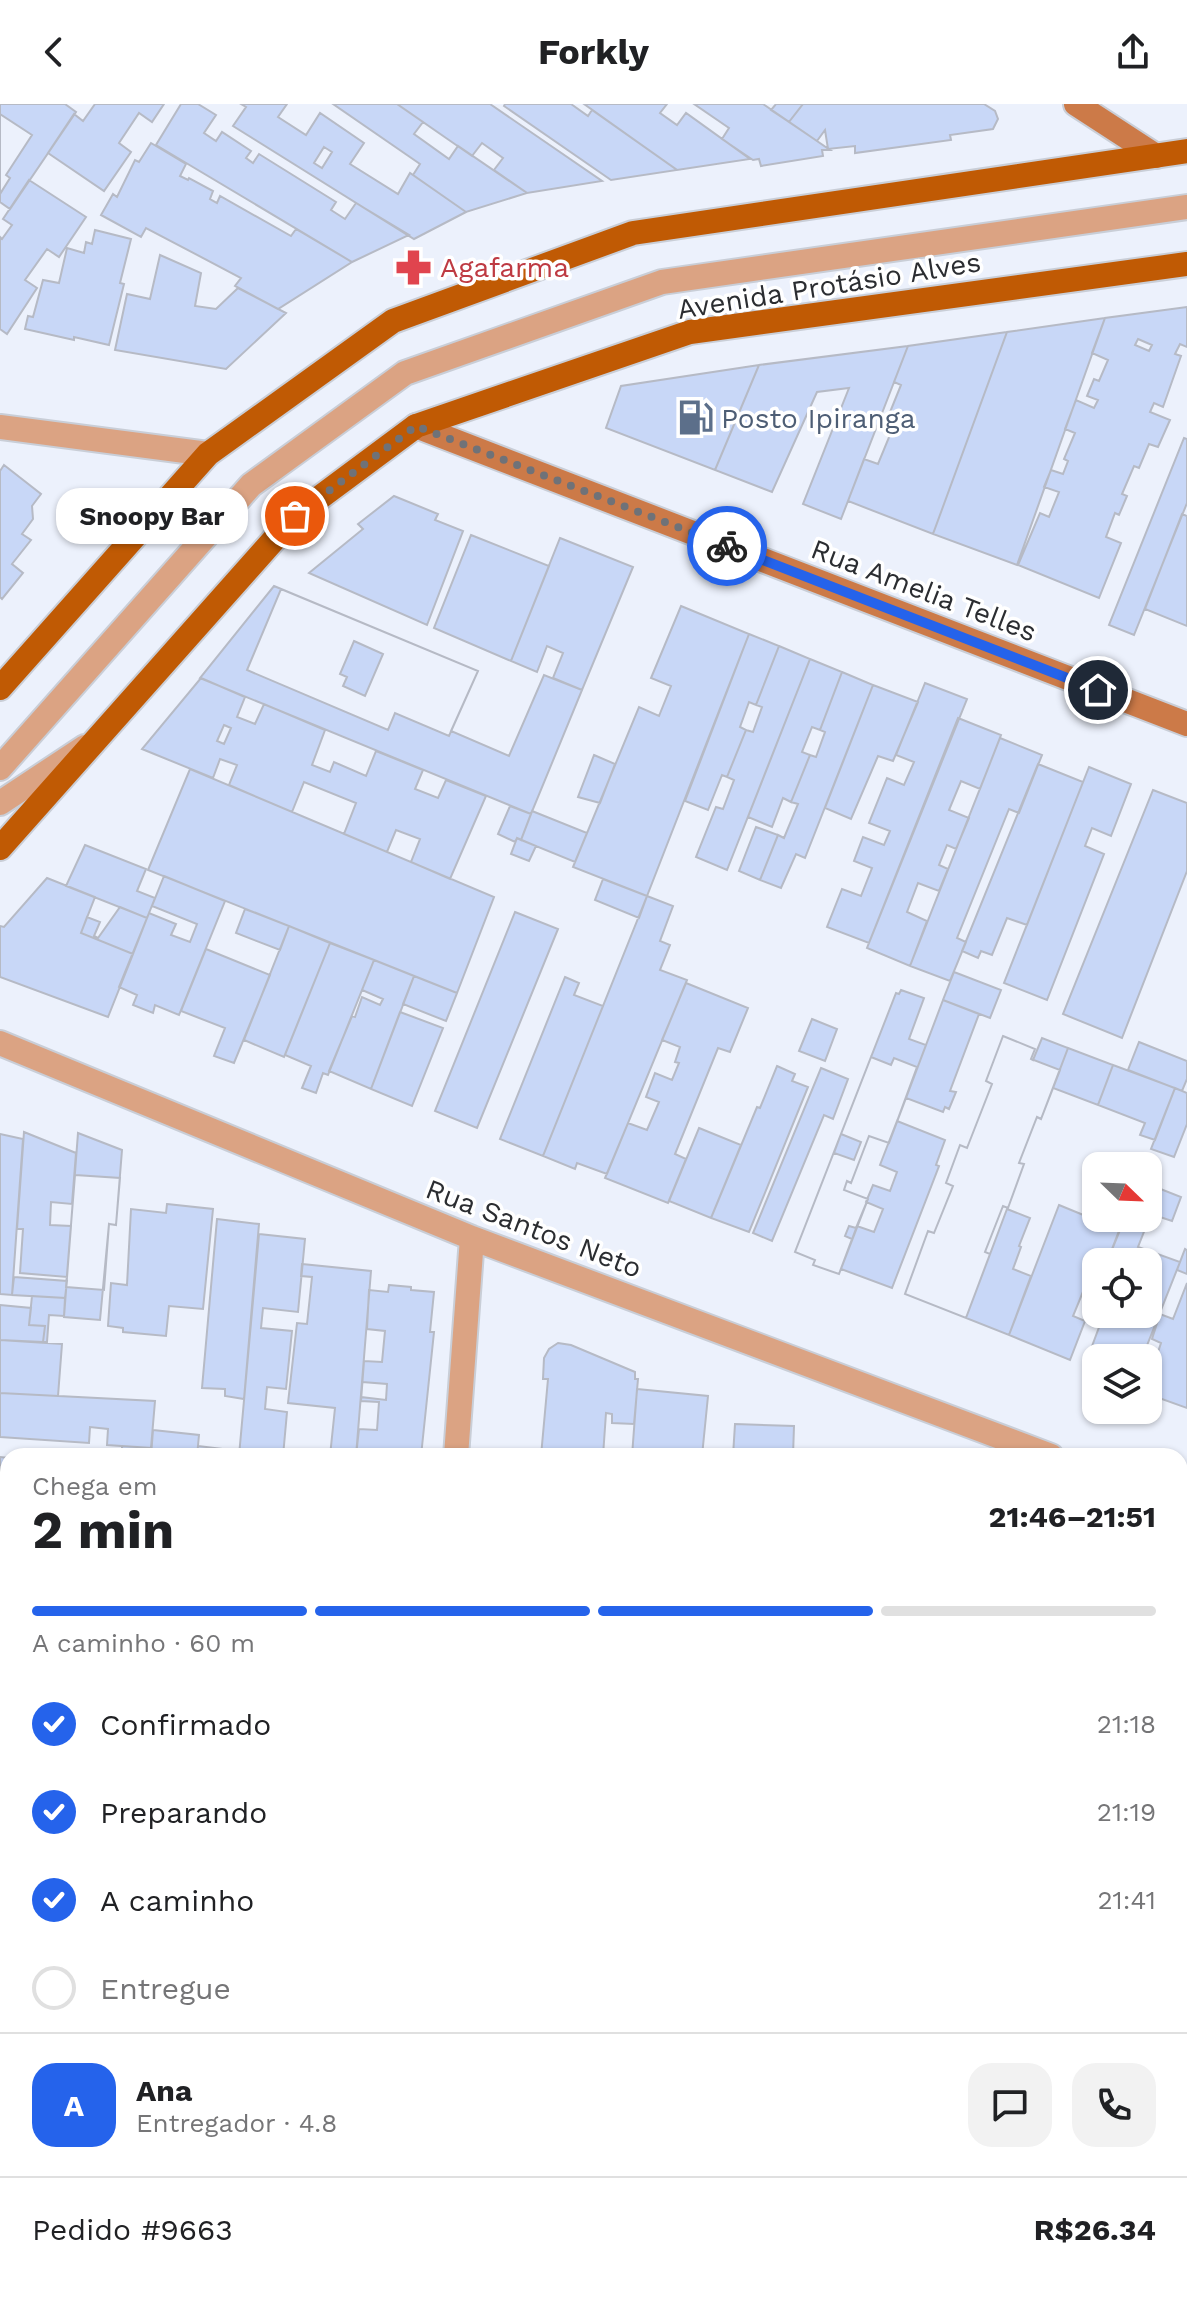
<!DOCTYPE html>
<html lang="pt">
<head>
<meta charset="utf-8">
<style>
	:root { --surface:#fff; --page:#f2f2f2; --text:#202124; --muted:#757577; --line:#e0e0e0; --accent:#2563eb }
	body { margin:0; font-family:"Work Sans",sans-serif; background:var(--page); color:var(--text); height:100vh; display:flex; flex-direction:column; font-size:30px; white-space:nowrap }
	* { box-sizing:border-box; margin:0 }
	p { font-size:26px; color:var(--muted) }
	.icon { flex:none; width:44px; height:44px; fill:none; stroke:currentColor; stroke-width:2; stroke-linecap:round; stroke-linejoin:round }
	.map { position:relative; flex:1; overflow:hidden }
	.sheet { position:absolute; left:0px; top:1344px; width:1188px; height:850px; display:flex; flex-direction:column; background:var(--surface); border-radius:24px 24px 0 0; box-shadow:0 2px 6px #0004 }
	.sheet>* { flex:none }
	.needle { width:52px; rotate:113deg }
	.tools { position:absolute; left:1082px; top:1048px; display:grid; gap:16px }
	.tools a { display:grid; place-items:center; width:80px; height:80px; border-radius:16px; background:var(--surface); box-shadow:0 2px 6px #0004; font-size:40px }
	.pin { position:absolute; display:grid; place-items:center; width:68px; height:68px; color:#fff; margin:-34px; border:4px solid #fff; border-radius:50%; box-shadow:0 2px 8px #0007 }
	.courier { position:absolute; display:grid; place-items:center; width:80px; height:80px; margin:-40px; border:6px solid #2563eb; border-radius:50%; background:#fff; color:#222; box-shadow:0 2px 10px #0007 }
	.bubble { position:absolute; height:56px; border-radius:24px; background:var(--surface); box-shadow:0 2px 6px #0004; font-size:26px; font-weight:700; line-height:56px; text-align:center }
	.headline em { font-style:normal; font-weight:700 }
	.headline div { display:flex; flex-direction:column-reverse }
	.headline { display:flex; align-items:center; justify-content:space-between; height:136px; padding:0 32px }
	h1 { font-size:52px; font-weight:700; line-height:60px }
	.bar { display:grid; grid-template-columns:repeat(4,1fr); gap:12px 8px; align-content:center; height:96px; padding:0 32px }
	.bar i { height:10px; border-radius:6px; background:var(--line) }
	.bar .active { background:var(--accent) }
	.bar p { grid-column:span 4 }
	.line { display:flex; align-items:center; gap:20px; padding:0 32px; border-top:2px solid var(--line) }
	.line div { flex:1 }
	.round { display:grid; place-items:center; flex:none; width:84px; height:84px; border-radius:24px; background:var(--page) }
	ol { padding:0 32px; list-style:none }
	li { display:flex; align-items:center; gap:24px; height:88px }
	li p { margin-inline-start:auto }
	li .icon { padding:8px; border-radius:50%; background:var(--accent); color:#fff; stroke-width:4 }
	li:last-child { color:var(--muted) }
	li i { width:44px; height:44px; border:4px solid var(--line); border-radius:50% }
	header { display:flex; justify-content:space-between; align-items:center; height:104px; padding:0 32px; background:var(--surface); font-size:36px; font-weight:700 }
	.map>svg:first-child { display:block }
	.building { fill:#c8d7f7; stroke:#b6bac5; stroke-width:2; fill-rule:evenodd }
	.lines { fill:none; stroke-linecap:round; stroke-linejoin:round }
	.lane-casing { stroke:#c9ced7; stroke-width:28 }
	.street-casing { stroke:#c9ced7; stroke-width:28 }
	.secondary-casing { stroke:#c9ced7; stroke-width:28 }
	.primary-casing { stroke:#c9ced7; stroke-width:28 }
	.lane { stroke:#dba383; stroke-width:24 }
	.street { stroke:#dba383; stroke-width:24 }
	.secondary { stroke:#cc7a48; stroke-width:24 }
	.primary { stroke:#c05a04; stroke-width:24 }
	.done { stroke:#6f7278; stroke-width:8; stroke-dasharray:0 14.4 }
	.route { stroke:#2563eb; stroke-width:10 }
	.labels { text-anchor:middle; stroke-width:7; stroke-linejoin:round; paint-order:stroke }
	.health-label { font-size:28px; fill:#be3a42; stroke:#fff; text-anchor:start }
	.street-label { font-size:28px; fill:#2b2d31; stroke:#fff }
	.service-label { font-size:28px; fill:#4e5e75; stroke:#fff; text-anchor:start }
</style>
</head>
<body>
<header><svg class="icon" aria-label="back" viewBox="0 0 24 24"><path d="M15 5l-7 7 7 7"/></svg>Forkly<svg class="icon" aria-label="share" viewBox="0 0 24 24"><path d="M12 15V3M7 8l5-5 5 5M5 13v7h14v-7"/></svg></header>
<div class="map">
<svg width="1187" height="2193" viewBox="0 0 1187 2193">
	<rect width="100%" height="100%" fill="#ecf1fc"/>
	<path class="building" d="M0,0h65l11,8 -66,97 -10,-7z
		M95,0h69l-12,18 -13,-9 -20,30 12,9 -27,39 -56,-38 26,-39 9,7z
		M181,0h17l18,11 -12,18 12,8 6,-9 29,19 -5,7 7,5 6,-9 77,48 -5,8 14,9 11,-16 53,32 -57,27 -196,-117z
		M241,0h46l-9,13 28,18 14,-22 44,30 -14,21 48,30 12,-21 56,39 -52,27 -181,-113 13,-19zM324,43l8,5 -10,16 -8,-5z
		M333,0h64l26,18 -9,12 35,25 9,-13 69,47 -61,19 -53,-37 7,-11z
		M397,0h93l112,77 -75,12 -33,-23 9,-12 -21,-15 -10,13z
		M505,0h66l17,12 4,-6 85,60 -66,10 -107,-74z
		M584,0h83l-7,9 17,12 9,-12 64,46 -73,11z
		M694,0h69l67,46h-8l1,6 -62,10 -2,-7 -6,1 -31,-21 7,-11z
		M776,0h27l-14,18 -18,-12z
		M803,0h181l11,7 3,8 -5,10 -43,6 1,5 -96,13v-7l-27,3 -3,-19 -8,11 -28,-19z
		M0,10l32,21 -26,40 4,3 -10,16z
		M151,39l35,21 -6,12 8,4 1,-2 24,13 -3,8 7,4 3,-7 71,40 5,-7 56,33 -74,47 -43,-23 6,-8 -95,-50 -5,9 -40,-22 12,-21 4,3 18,-37 4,2z
		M29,76l57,37 -27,40 -12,-8 -22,31 12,8 -30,46 -7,-5v-92l2,2 10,-14 -9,-6z
		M95,126l36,9 -11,44 4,1 -15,61 -35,-8v3l-49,-11 3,-13 5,1 10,-37 16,3 8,-35 17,5 2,-11 6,2z
		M160,151l41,18 -6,33 21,3 22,-21 48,25 -60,56 -111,-19 12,-56 23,5z
		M1187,203v40l-7,-3 -5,10 6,2 -18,51 -9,-4 -4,9 20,8 -12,27 -9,-3 -10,24 -5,-2 -12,28 5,2 -8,19 -4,-2 -9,24 15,6 -22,55 -81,-33 22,-52 9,4 10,-25 -15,-5 7,-17 12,4 5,-13 -4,-2 11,-26 -10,-4 11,-29 18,8 4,-8 -11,-4 7,-17 5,2 9,-21 -16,-7 13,-35zM1138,235l14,6 -3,6 -14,-6z
		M1105,214l-88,247 -84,-31 74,-202z
		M1007,228l-74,202 -85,-33 16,-42 14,5 14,-34 -8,-3 17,-42 -7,-3 14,-36z
		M908,242l-67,173 -38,-15 46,-116 -32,4 -45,100 -57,-22 44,-105z
		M759,261l-44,105 -109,-42 15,-42z
		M1184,334l3,1v64l-53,132 -25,-10z
		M4,361l37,29 -9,12 1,13 -11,15 9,6 -19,24 11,9 -21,26 -2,-2v-126z
		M394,392l44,18 -3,6 28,11 -36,94 -118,-52 54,-44 -5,-5z
		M1182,410l5,2v110l-42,-17z
		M471,431l78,31 -38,95 -77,-33z
		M560,434l73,29 -51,123 -29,-12 10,-25 -16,-7 -10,26 -26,-11z
		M274,482l204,85 -27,60 58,25 35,-81 38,15 -51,124 -331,-136z
		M281,485l197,82 -29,65 -54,-23 -7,17 -141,-60z
		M681,502l68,28 -102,262 -74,-29 66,-160 20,9 12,-30 -20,-8z
		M749,530l30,12 -23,59 -7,-3 -9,25 6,3 -19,47 -5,-2 -14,35 -23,-9z
		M354,537l29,13 -18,42 -22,-10 4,-9 -7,-3z
		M779,542l31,13 -83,211 -31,-13 20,-50 7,2 11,-29 -7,-3 19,-47 7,2 9,-25 -6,-2z
		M810,555l32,13 -22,58 -8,-3 -10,25 8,3 -19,47 -8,-4 -11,29 -24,-10z
		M842,568l31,13 -68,173 -9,-4 -15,34 -21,-8 18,-45 6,3 14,-34 -7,-2 19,-47 6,2 9,-25 -5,-2z
		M201,574l44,19 -8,20 18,7 9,-20 61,26 -13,35 18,7 4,-10 32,14 10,-25 47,19 -8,19 23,9 8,-18 40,16 -36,83 -39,-17 9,-23 -24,-9 -9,22 -43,-18 12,-31 -52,-21 -12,30 -63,-27 8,-20 -17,-6 -7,19 -71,-29zM224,621l7,3 -7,16 -7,-3z
		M925,579l42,16 -98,244 -42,-16 15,-38 19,7 11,-28 -18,-7 9,-24 21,8 6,-14 -21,-8 18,-45 17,7 10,-23 -18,-7z
		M873,581l45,17 -25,59 -15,-5 -27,63 -26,-11z
		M958,614l43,17 -21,54 -19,-8 -12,29 20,8 -13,31 -9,-4 -8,20 9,4 -9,22 -21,-8 -11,29 20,9 -17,45 -43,-18z
		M1000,634l42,17 -23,58 -10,-4 -52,129 9,4 -16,39 -40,-15z
		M594,651l21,9 -15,39 -22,-6z
		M1038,660l45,18 -56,143 -20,-7 -15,37 -11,-4 -3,7 -16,-7z
		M1089,663l42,17 -20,52 -19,-8 -7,18 19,8 -57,146 -43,-17z
		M190,665l304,128 -37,96 -309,-123z
		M1153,686l34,13v68l-65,167 -59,-24z
		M510,702l21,8 -10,26 -4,-2 -2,4 -17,-8z
		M532,707l55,22 -12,29 -54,-22z
		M756,723l22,8 -18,45 -21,-9z
		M517,734l19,8 -7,15 -18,-7z
		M85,741l61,24 -9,22 18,7 -8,20 -81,-32z
		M164,772l61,25 -46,114 -24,-10 -2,8 -20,-8 4,-10 -18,-8 30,-74 27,11 -5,11 19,7 7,-18 -45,-18z
		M47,774l48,19 -14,36 52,21 -25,63 -108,-40v-51l4,1z
		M603,775l44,17 -8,22 -44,-18z
		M647,792l26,10 -13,35 10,4 -10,25 27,10 -80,194 -30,-11 -2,6 -32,-13z
		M120,803l27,11 -14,36 -52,-21 6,-16 13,5 -6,14 4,2z
		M245,805l44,17 -9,24 -44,-17z
		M515,808l43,17 -81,199 -42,-17z
		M289,822l41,17 -46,114 -40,-17z
		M330,839l44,17 -46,115 -5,-2 -7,20 -14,-5 9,-22 -26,-11z
		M206,845l64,26 -36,88 -20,-7 11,-28 -44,-17z
		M374,856l40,16 -43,113 -42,-18 23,-55 3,1 7,-20 18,8 3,-6 -21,-9z
		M954,868l47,18 -11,28 -47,-18z
		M414,872l43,17 -11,28 -43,-17z
		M565,873l14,6 -5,12 29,11 -60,150 -43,-17z
		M686,879l62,25 -18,44 -12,-4 -43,106 11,5 -18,44 -63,-25 23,-55 19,7 12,-28 -13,-5 9,-24 17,7 7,-17 -4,-1 5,-15 -18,-7z
		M901,886l23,8 -15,41 17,6 -37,98 -20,-7 -18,47 -4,-2 -3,9 24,9 -29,75 -26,-9 2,-5 -20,-8 101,-259 3,1z
		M943,896l36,14 -29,77 6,1 -7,17 -4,-2 -2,5 -37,-14z
		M400,908l43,16 -31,78 -41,-17z
		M812,915l25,10 -12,32 -26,-10z
		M1003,932l32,13 -4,10 29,11 -19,49 -4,-2 -18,46 5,1 -16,44 -5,-2 -18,46 5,2 -24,64 -61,-24 23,-63 6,2 19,-47 -7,-3 14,-38 7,3 25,-64 -6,-3z
		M1003,932l32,13 -4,10 2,1 9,-22 26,10 -27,71 -4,-2 -18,46 5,1 -16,44 -5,-2 -18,46 5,2 -24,64 -61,-24 23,-63 6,2 19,-47 -7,-3 14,-38 7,3 25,-64 -6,-3z
		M1139,938l48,19v18l-5,12 -54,-21z
		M1068,944l45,17 -15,40 -45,-17z
		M871,953l20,8 3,-7 23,9 -28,76 -20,-7 -18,47 -4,-2 -3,9 24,9 -12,29 -7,-2 -4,10 7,3 -13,35 -26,-9 2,-5 -20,-8z
		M1113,961l62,23 -20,52 -15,-5 5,-12 -47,-18z
		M777,962l18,8 -3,7 16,6 -59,145 -38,-14 46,-111 3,1z
		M821,964l27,11 -15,40 -9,-4 -52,126 -19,-8z
		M1175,984l12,5v31l-13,33 -23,-8z
		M897,1017l48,19 -9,25 3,1 -47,122 -51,-19 16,-43 17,6 9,-23 -17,-7 7,-17 17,6 7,-19 -17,-7z
		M699,1024l42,17 -30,73 -42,-17z
		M24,1028l52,21 -4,51 -21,-2 -1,23 21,1 -4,51 -47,-4 3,-44h-6z
		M78,1029l44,17 -6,75 -7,-1 -9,96 -36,-3z
		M0,1030l23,5 -11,156 -12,-1z
		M841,1030l20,8 -7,18 -20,-7z
		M75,1071l45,3 -4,47 -7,-1 -5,66 -38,-3z
		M1158,1084l23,9 -9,24 -21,-7 -13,33 42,15 -38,96h-46v11l-11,-4 19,-51h44v-52h-41l17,-44h24v-21l6,2z
		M167,1100l46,5 -10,100 -34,-3 -3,30 -43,-4v-4l-15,-2 3,-43 16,2 4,-76 35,4z
		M1059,1101l61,25 -13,32h-11v18l-7,-3 -16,39 12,5 -15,39 -61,-25z
		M1007,1105l23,9 -11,28 2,1 -8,22 18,7 -22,59 -43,-17z
		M217,1115l42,5 -15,175 -19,-3v-7l-23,-1z
		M259,1130l46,5 -7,73 -35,-4 -2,20 31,3 -6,58 -19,-2 -2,22 22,3 -4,44h-44z
		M1185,1145l2,1v24l-10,-4z
		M302,1160l69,7 -15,185h-26l5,-48 -47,-5 9,-80 10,1 5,-47 -11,-1z
		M14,1173l53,4 -2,17 -53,-3z
		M1187,1179v125l-39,-14v-36h-3l3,-10 10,4 3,-9 -9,-4 8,-25 13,5z
		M389,1181l22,2v3l23,2 -4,40h4l-13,124h-65l3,-27 18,1 2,-28 -18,-1 3,-40 18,1 3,-31 -18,-2 2,-39 19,2z
		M32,1192l33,2 -1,18 -15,-1 -2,27h-4l2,-16 -16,-1z
		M0,1201l31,3 -2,17 16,1 -2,16 -43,-2z
		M0,1236l62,4 -4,52 -58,-3z
		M558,1239l13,2 64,27v7h3l-4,45 -22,-1v-9l-6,-1 -3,43h-62l7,-77h-5l1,-21 5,-9z
		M362,1278l25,2 -1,16 -25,-3z
		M637,1285l71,7 -6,60h-70z
		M0,1289l155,8 -4,47 -44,-3 1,-16 -18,-2 -1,16 -89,-6z
		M735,1320l59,2 -1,30h-60z
		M153,1326l46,5 -2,21h-46z
		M122,1342l29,2v8h-29z
		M198,1342l42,5 -1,5h-42z
		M0,1353l8,1v33l-8,-1z
		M0,1470h8v45h-8z
		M1187,1550v92l-7,-1z
		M0,1559l8,1v45l-8,-1z
		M0,1604l8,1v46h-8z
		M0,1664l8,1v34l-8,-1z
		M0,1698l8,1v66h-8z
		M0,1698l8,1v66h-8z
		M0,1788l8,1v78h-8z
		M0,1788l8,1v78h-8z
		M0,1900l8,1v74l-8,-1z
		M0,1918h8v57l-8,-1z
		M1184,1927h3v100l-7,-1z
		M0,2110h7l-4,46h-3z
		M8,2146v40h65l-1,7h-67z
		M107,2186h73v2l-18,-1v6h-55z
		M189,2186h38v7h-38z
		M258,2186h30l-1,7h-29z
		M315,2186h52l-1,7h-52z
		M477,2186h71v7h-71z
		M573,2186h23v7l-24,-2z
		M596,2186h88v7h-88z
		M596,2186h88v7h-88z
		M707,2186h45v7l-45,-1z
		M773,2186h51l-1,7h-51z
		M824,2186h23l-1,7h-23z
		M847,2186h29l-1,7h-29z
		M905,2186h32v7h-32z
		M937,2186h34v7h-34z
		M971,2186h52l9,1v6h-61z"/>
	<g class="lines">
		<defs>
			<path id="lane" d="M0,664l251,-283 154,-112 257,-91 525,-75
				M0,699l85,-56"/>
			<path id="street" d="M0,323l208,27
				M0,939l472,195 579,218
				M456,1352l16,-218
				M1180,1398l7,3
				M0,2026l8,1
				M1180,2121l7,1
				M397,2193v-7
				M1070,2193l1,-7"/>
			<path id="secondary" d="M1076,0l80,52
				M416,322l771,298"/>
			<path id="primary" d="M0,584l208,-234 185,-133 240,-88 554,-82
				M0,744l295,-332 121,-90 274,-94 497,-68"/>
		</defs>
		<use href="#lane" class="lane-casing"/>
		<use href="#street" class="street-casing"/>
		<use href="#secondary" class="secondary-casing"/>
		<use href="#primary" class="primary-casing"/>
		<use href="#lane" class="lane"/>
		<use href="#street" class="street"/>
		<use href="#secondary" class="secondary"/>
		<use href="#primary" class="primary"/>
	</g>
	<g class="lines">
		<path class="done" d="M295,412l121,-90 311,120"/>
		<path class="route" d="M727,442l371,144"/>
	</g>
	<defs>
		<symbol id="pharmacy-bare" viewBox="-9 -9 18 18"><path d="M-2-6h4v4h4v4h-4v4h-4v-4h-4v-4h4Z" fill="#e0444e" stroke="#fff" stroke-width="2.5" paint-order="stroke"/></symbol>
		<symbol id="fuel-bare" viewBox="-9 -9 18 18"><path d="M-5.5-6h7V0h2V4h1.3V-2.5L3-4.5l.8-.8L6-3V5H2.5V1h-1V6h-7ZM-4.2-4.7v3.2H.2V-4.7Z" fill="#5c6f8a" stroke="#fff" stroke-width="2.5" paint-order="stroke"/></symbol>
	</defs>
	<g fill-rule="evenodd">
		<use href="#pharmacy-bare" x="388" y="138" width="51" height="51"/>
		<use href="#fuel-bare" x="670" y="288" width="51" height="51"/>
	</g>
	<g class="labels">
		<g class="health-label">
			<text x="440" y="173">Agafarma</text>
		</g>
		<g class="street-label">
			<text transform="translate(829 181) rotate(-9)" y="10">Avenida Protásio Alves</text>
			<text transform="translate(924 486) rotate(21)" y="10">Rua Amelia Telles</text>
			<text transform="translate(534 1124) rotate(21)" y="10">Rua Santos Neto</text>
		</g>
		<g class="service-label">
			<text x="721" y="324">Posto Ipiranga</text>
		</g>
	</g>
</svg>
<div class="tools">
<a><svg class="needle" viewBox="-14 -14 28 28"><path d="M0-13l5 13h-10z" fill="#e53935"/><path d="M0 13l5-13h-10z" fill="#757577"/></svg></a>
<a><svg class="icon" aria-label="locate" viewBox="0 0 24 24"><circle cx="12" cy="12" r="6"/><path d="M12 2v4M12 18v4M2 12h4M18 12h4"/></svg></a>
<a><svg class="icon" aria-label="layers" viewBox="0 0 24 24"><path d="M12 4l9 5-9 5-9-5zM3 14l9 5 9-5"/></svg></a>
</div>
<div class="pin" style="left:295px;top:412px;background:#ea580c"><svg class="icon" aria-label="bag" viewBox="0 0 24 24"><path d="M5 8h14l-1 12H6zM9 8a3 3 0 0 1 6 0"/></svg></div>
<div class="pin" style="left:1098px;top:586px;background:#1f2937"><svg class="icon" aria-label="home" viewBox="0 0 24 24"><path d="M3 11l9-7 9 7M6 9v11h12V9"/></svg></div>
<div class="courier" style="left:727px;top:442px"><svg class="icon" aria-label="bike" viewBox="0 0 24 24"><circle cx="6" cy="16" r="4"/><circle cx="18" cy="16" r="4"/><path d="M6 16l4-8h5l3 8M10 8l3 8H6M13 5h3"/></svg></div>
<div class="bubble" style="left:56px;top:384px;width:192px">Snoopy Bar</div>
<section class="sheet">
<div class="headline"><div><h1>2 min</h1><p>Chega em</p></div><em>21:46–21:51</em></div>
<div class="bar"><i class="active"></i><i class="active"></i><i class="active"></i><i></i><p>A caminho · 60 m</p></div>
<ol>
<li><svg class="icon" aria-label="check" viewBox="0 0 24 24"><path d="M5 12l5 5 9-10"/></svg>Confirmado<p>21:18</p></li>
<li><svg class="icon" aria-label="check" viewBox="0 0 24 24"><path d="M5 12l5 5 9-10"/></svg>Preparando<p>21:19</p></li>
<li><svg class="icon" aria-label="check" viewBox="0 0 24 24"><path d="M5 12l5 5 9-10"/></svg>A caminho<p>21:41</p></li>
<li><i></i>Entregue</li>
</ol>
<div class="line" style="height:144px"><b class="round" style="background:var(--accent);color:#fff">A</b><div><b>Ana</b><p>Entregador · 4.8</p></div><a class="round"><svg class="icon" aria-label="chat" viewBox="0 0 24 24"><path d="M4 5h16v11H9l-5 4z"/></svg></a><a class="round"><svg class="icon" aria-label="phone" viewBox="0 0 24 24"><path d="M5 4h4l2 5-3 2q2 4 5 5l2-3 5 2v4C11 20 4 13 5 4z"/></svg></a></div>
<div class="line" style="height:104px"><div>Pedido #9663</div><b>R$26.34</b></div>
</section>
</div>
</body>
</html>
